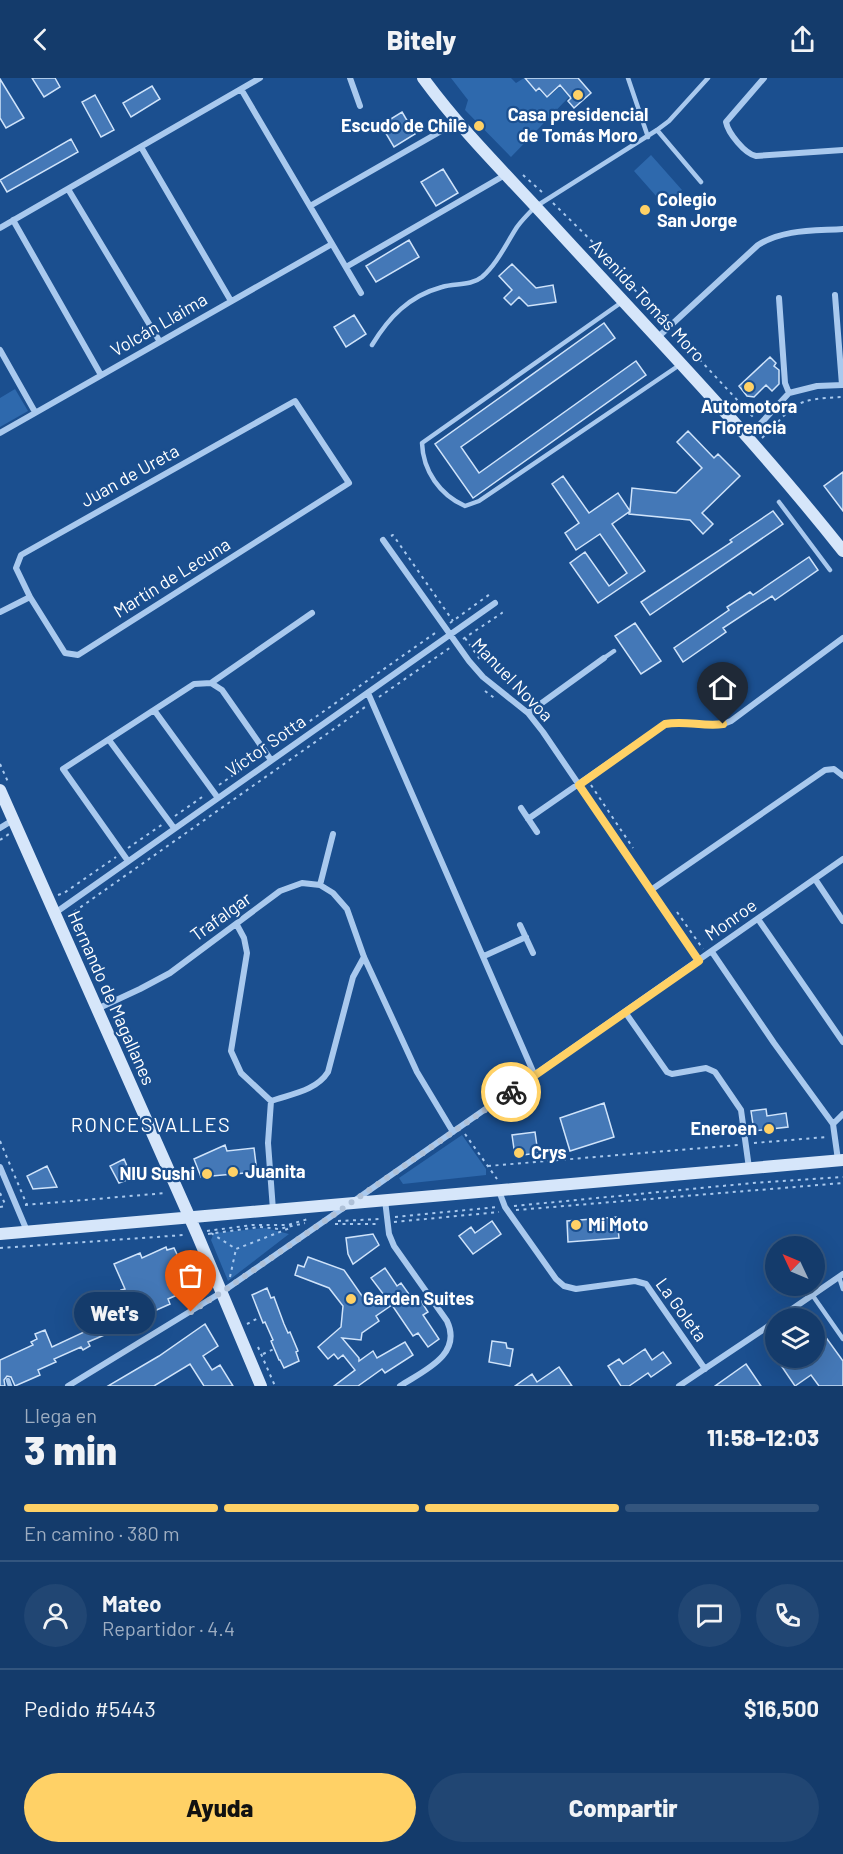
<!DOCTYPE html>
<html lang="es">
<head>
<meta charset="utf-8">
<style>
	:root { --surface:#143b6b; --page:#214673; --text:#f1f3f6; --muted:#9dadc1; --line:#33557e; --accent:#ffd166 }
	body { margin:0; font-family:Barlow,sans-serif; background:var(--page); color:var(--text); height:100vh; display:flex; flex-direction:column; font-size:22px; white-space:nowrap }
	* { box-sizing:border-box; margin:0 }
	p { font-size:20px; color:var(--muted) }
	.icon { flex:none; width:33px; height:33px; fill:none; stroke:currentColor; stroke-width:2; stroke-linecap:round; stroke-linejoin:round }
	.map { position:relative; height:1308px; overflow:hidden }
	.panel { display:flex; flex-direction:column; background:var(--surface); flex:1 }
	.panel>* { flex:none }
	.needle { width:39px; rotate:314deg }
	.controls { position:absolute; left:765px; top:1158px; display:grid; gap:12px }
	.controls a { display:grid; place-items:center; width:60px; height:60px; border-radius:50%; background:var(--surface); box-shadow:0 6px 24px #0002,0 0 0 2px var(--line); font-size:30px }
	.pin { position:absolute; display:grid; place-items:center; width:51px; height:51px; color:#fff; margin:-62px -26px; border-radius:50% 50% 50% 0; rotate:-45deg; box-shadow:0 0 6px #0007 }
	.pin .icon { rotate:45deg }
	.courier { position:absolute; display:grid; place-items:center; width:60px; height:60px; margin:-30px; border:4px solid #ffd166; border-radius:50%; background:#fff; color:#222; box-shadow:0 2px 8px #0007 }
	.bubble { position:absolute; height:42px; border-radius:21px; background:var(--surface); box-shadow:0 6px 24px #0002,0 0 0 2px var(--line); font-size:20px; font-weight:800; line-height:42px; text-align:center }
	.head em { font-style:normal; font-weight:800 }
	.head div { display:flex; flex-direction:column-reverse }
	.head { display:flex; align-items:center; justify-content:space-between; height:102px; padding:0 24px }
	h1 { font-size:39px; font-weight:800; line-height:45px }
	.bar { display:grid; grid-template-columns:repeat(4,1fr); gap:9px 6px; align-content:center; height:72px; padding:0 24px }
	.bar i { height:8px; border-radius:4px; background:var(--line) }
	.bar .current { background:var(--accent) }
	.bar p { grid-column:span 4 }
	.line { display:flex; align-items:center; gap:15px; padding:0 24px; border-top:2px solid var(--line) }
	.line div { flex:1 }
	.round { display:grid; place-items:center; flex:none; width:63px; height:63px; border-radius:32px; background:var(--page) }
	.action { display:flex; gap:12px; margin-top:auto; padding:12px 24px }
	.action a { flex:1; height:69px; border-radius:36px; background:var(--accent); color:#111; font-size:24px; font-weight:800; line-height:69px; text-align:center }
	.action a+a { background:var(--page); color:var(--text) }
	header { display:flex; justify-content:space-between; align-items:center; height:78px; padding:0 24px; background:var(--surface); font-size:27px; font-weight:800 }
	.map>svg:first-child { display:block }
	.green { fill:#2e69ad }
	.building { fill:#4478b7; stroke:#cfe3fa; stroke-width:1.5 }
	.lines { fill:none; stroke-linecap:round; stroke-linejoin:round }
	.path { stroke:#a9c9ee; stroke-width:2; stroke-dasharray:3 4.5; stroke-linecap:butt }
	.lane { stroke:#a9c9ee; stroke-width:4.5 }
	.street { stroke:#a9c9ee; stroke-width:6 }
	.secondary { stroke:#d6e6fa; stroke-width:12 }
	.done { stroke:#afc1d8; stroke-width:6; stroke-dasharray:0 10.8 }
	.route { stroke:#ffd166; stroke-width:8 }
	.poi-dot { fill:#ffd166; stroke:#1b4f8f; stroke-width:2 }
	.labels { text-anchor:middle; stroke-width:4.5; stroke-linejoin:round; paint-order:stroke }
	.poi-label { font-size:18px; font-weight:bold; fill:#fff; stroke:#1b4f8f; text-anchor:start }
	.street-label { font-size:18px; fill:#fff; stroke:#1b4f8f }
	.neighbourhood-label { font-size:20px; letter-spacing:1.5px; fill:#fff; stroke:#1b4f8f }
</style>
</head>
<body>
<header><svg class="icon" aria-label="back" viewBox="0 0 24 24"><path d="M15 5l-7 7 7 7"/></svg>Bitely<svg class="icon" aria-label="share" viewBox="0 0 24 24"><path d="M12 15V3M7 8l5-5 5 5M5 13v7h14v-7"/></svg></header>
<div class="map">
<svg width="843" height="1308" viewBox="0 0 843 1308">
	<rect width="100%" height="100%" fill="#1b4f8f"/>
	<path class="green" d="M451,0h60l5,5 8,-5 12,14 3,-2 8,8 13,-11 9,10 -58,60 -46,-47 3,-10z
		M651,77l31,35 -18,15 -30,-34z
		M15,311l13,22 -28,16v-29z
		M462,1057l24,34v6l-83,9 -4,-6z
		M265,1150l24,6 -61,47 -17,-41 3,-7z"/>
	<path class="building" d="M32,0h23l5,9 -16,10z
		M525,0h53l13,15 -17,15 -6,-7 3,-3 -11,-13 -13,12 -8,-9 -3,3z
		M0,1l24,39 -18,10 -6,-10z
		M152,8l8,13 -29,18 -8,-14z
		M95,17l19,35 -13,7 -19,-35z
		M402,34l13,22 -21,13 -13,-22z
		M71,61l7,13 -71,40 -7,-12z
		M443,91l15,24 -22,13 -15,-24z
		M409,162l10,17 -43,25 -10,-16z
		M512,186l24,24 17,-3 3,17 -28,4 -9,-9 -8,8 -7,-7 8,-8 -13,-14z
		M354,237l12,19 -20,13 -12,-20z
		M604,245l11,15 -154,109 18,26 157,-112 10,14 -173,123 -38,-54z
		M770,279l6,6 -2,3 5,4v14l-7,7 -6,-6 -12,12 -7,-1 -8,-10z
		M688,353l26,27 4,-4 22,22 -38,37 11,11 -10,10 -13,-14 -61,-6v-2l-17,12 33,47 -47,32 -28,-40 15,-11 24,34 18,-13 -27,-39 -24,16 -11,-17 14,-10 -27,-39 11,-8 26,37 29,-20 12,18 2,-23 44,5 26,-25 -25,-26z
		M843,394v39l-19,-25z
		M773,433l10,13 -133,91 -9,-13 91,-60 -2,-2z
		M809,479l9,13 -43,30 -3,-4 -49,32 3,4 -43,30 -9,-14 55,-38 -2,-3 23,-15 3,3z
		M635,545l26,38 -20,13 -26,-38z
		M604,1025l10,34 -44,14 -10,-33z
		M766,1031l1,7 19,-3 2,14 -34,4 -3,-20z
		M535,1054l3,21 -23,3 -3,-21z
		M225,1067l2,6 27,-3 3,24 -56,5 -7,-18z
		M124,1081l8,19 -13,5 -9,-17z
		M47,1088l10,21 -24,2 -6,-13z
		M617,1139l2,21 -51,4 -1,-21z
		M492,1143l9,13 -28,20 -14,-18 12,-9 4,6z
		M373,1156l6,11 -26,19 -5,-10 -2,-16z
		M166,1169l1,3 7,-2 19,40 -25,11 2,5 -25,11 1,2 -22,9 1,2 -15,7 -1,-2 -21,9 2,4 -7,4 -2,-3 -27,12 2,3 -18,8 2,5 -25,11 -4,-9 -4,-1 -3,4 1,6h-5v-26l33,-15 -2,-3 6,-3 -2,-5 10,-4 7,17 43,-20 -5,-11 36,-15 -5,-11 4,-1 -11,-25 26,-11 2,5z
		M308,1179l36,13 25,36 15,-11 -13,-17 14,-10 12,18 4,-3 15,21 5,-3 7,11 -5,3 16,24 -11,8 -10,-14 -5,3 -21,-31 -16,11 3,5 -17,12 -1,7 -19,-2 17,20v3l14,-10 4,7 28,-16 8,13 -28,18 -3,-4 -24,17h-24l21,-16 -12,-15 -5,4 -4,-5 -6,5 -10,-12 23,-20 2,-21 -14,-18 -34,-13 3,-10 6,2z
		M267,1210l4,10 3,-1 10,27 4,9 2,-1 8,19 -2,1 3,9 -15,7 -4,-8h-1l-8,-19 2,-1 -8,-18 -2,1 -11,-28z
		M205,1246l13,22 -15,10 9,14 8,-5 13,21h-29l-14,-22 -36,22h-46l51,-30z
		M822,1254l21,29v25h-24l-8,-11 -16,11 -19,-28h38v-23z
		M492,1263l14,2 1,5 6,1 -3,17 -21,-4z
		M645,1271l7,11 11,-8 8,11 -20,14 -3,-4 -19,13h-8l-13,-20 11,-7 4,5z
		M746,1286l15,22h-46z
		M559,1289l13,19h-57l17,-12 5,8z"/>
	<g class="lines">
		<path class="path" d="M523,97l20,18
			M553,125l63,62v5l48,51
			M674,254l80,86
			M762,360c35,-34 29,-39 81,-41
			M391,458l2,-1 60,86
			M450,545l40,-29 1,2
			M465,560l16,23
			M463,561l39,-26 -3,-4
			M485,613l12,9
			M379,619l72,-50
			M273,669l165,-116
			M0,686l8,18
			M219,707l40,-28
			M591,707l42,63
			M175,738l30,-21
			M0,762l9,-6
			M128,770l35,-24
			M58,817l6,-2 52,-36
			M677,834l26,37
			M68,838l297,-209
			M465,1056l32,45
			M0,1063l27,64
			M754,1065l72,-6
			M488,1088l251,-21
			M0,1115l6,13
			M25,1127l141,-12
			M514,1128l239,-23 90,-6
			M0,1129l7,-1
			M516,1132l327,-27
			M395,1139l102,-10
			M338,1143l42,-2
			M394,1144l105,-10
			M335,1146h45
			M207,1153l45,-6h36l20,-6
			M211,1155l25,16 54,-21
			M208,1156l52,-7 19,2 26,-6
			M0,1170l184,-13
			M230,1199l6,-28
			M247,1246l13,-7
			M258,1269l17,39
			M263,1276l11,-5"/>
		<path class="lane" d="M628,0l20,59
			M657,52l44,52
			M622,224l-200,141c1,28 18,52 43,63l14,-5 202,-137
			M372,267c17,-28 37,-49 70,-58 13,-4 29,-1 40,-10 15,-13 24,-33 35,-50 5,-7 12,-14 18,-20l122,-77 12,-9 39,-43
			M779,424l51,68
			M604,580l10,-7
			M839,1199l4,12
			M813,1218l30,43
			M8,1302l2,6"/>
		<path class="street" d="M350,0l10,28
			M764,0l-38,44c2,11 19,32 30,34l87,-6
			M241,11l120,204
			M141,69l90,154
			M68,111l92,153
			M310,128l147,-84
			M13,142l88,155
			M0,150l260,-150
			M346,189l159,-92
			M835,217l7,90
			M779,220l6,85 4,10
			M657,260l101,-93c26,-16 55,-14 85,-16
			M0,272l35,62
			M295,323l54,82 -271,172 -13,-2 -35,-56 -14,-29 5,-13z
			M0,355l332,-189
			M748,359l41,-44 28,-7 26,-1
			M383,462l86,121 14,16 45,36 15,19 156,229
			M0,534l30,-15
			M211,605l11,7 49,70
			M368,615l167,383
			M154,632l64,88
			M528,635l76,-55
			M109,662l65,88
			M521,730l16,24
			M528,741l137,-95c22,-5 45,7 66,-3l112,-83
			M0,750l13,-8
			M128,783l-65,-92 131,-85 17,-1 101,-70
			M815,801l28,42
			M320,807l13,-51
			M651,812l174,-120 9,-1 9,7
			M55,835l440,-310
			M758,841l85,123
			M237,847l7,13 3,15 -16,98 10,22 30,28
			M520,847l13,28
			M712,874l62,91 59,81 5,36
			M484,878l42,-19
			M97,931l43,-20 30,-16 110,-82 22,-8 18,2 13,8 14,16 17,48 53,115 36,60
			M625,934l42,60 5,2 34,-6 9,4 26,38 8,58
			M271,1023c20,-7 45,-10 57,-29l25,-95 11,-20
			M271,1023l-3,42 5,67
			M833,1046l10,-10
			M0,1089l27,64
			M499,1113l6,16 51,72 8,7 12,3 59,-8 11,3 59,85
			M385,1122l4,34 5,12 53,75c16,34 -24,50 -47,65
			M354,1123l489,-342
			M779,1240l64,-44
			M68,1308l154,-94 124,-86
			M679,1308l97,-65"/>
		<path class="secondary" d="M423,0c38,52 83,96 126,143 100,109 203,215 294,330
			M0,712l197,444 64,152
			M0,1156l843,-74"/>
	</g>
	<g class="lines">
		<path class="done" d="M191,1234l31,-20 289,-200"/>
		<path class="route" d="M511,1014l188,-131 -120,-176 86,-61c20,-4 39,3 58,0"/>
	</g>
	<g class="poi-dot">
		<circle cx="578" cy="17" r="6"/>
		<circle cx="479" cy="48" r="6"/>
		<circle cx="645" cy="132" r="6"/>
		<circle cx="749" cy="309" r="6"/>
		<circle cx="769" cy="1051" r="6"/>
		<circle cx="519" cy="1075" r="6"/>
		<circle cx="233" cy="1094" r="6"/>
		<circle cx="207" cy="1096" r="6"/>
		<circle cx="576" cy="1147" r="6"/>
		<circle cx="351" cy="1221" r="6"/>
	</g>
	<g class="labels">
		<g class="poi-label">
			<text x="578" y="43" text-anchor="middle">Casa presidencial<tspan x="578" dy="21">de Tomás Moro</tspan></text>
			<text x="467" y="54" text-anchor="end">Escudo de Chile</text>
			<text x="657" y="128">Colegio<tspan x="657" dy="21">San Jorge</tspan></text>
			<text x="749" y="335" text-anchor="middle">Automotora<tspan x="749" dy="21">Florencia</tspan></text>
			<text x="757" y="1057" text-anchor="end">Eneroen</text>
			<text x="531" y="1081">Crys</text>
			<text x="245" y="1100">Juanita</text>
			<text x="195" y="1102" text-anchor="end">NIU Sushi</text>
			<text x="588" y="1153">Mi Moto</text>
			<text x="363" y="1227">Garden Suites</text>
		</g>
		<g class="street-label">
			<text transform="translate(647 223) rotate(47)" y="6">Avenida Tomás Moro</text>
			<text transform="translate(159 247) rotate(-30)" y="6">Volcán Llaima</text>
			<text transform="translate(130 398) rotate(-29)" y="6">Juan de Ureta</text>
			<text transform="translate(172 500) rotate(-32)" y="6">Martín de Lecuna</text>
			<text transform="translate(512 602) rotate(46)" y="6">Manuel Novoa</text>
			<text transform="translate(266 668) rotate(-35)" y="6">Víctor Sotta</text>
			<text transform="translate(221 839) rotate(-36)" y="6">Trafalgar</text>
			<text transform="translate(731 842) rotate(-35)" y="6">Monroe</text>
			<text transform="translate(111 920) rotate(66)" y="6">Hernando de Magallanes</text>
			<text transform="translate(681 1232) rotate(54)" y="6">La Goleta</text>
		</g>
		<g class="neighbourhood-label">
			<text x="151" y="1054">RONCESVALLES</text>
		</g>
	</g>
</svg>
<div class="controls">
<a><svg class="needle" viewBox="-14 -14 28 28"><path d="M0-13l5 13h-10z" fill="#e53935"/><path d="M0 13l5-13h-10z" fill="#9dadc1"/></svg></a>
<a><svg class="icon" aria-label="layers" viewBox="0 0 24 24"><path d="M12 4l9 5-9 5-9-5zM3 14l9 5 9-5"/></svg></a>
</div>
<div class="pin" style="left:191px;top:1234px;background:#ea580c"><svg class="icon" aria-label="bag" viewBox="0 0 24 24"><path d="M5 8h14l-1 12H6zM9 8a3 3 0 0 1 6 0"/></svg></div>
<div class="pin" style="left:723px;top:646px;background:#1f2937"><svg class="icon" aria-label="home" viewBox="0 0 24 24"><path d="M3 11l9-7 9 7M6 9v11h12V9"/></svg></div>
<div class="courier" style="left:511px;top:1014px"><svg class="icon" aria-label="bike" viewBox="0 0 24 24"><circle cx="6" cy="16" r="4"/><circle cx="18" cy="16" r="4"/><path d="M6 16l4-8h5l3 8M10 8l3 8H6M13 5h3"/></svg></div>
<div class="bubble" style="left:74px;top:1214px;width:81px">Wet's</div>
</div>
<section class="panel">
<div class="head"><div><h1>3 min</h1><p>Llega en</p></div><em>11:58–12:03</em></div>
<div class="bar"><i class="current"></i><i class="current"></i><i class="current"></i><i></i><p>En camino · 380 m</p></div>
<div class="line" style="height:108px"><a class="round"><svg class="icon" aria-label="person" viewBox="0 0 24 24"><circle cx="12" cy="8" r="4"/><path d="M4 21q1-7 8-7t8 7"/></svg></a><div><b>Mateo</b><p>Repartidor · 4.4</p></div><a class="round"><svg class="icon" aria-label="chat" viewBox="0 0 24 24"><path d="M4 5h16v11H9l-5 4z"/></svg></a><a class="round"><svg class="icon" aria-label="phone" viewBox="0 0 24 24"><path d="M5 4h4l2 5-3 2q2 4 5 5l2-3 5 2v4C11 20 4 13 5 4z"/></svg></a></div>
<div class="line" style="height:78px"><div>Pedido #5443</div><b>$16,500</b></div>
<div class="action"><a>Ayuda</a><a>Compartir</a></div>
</section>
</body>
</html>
